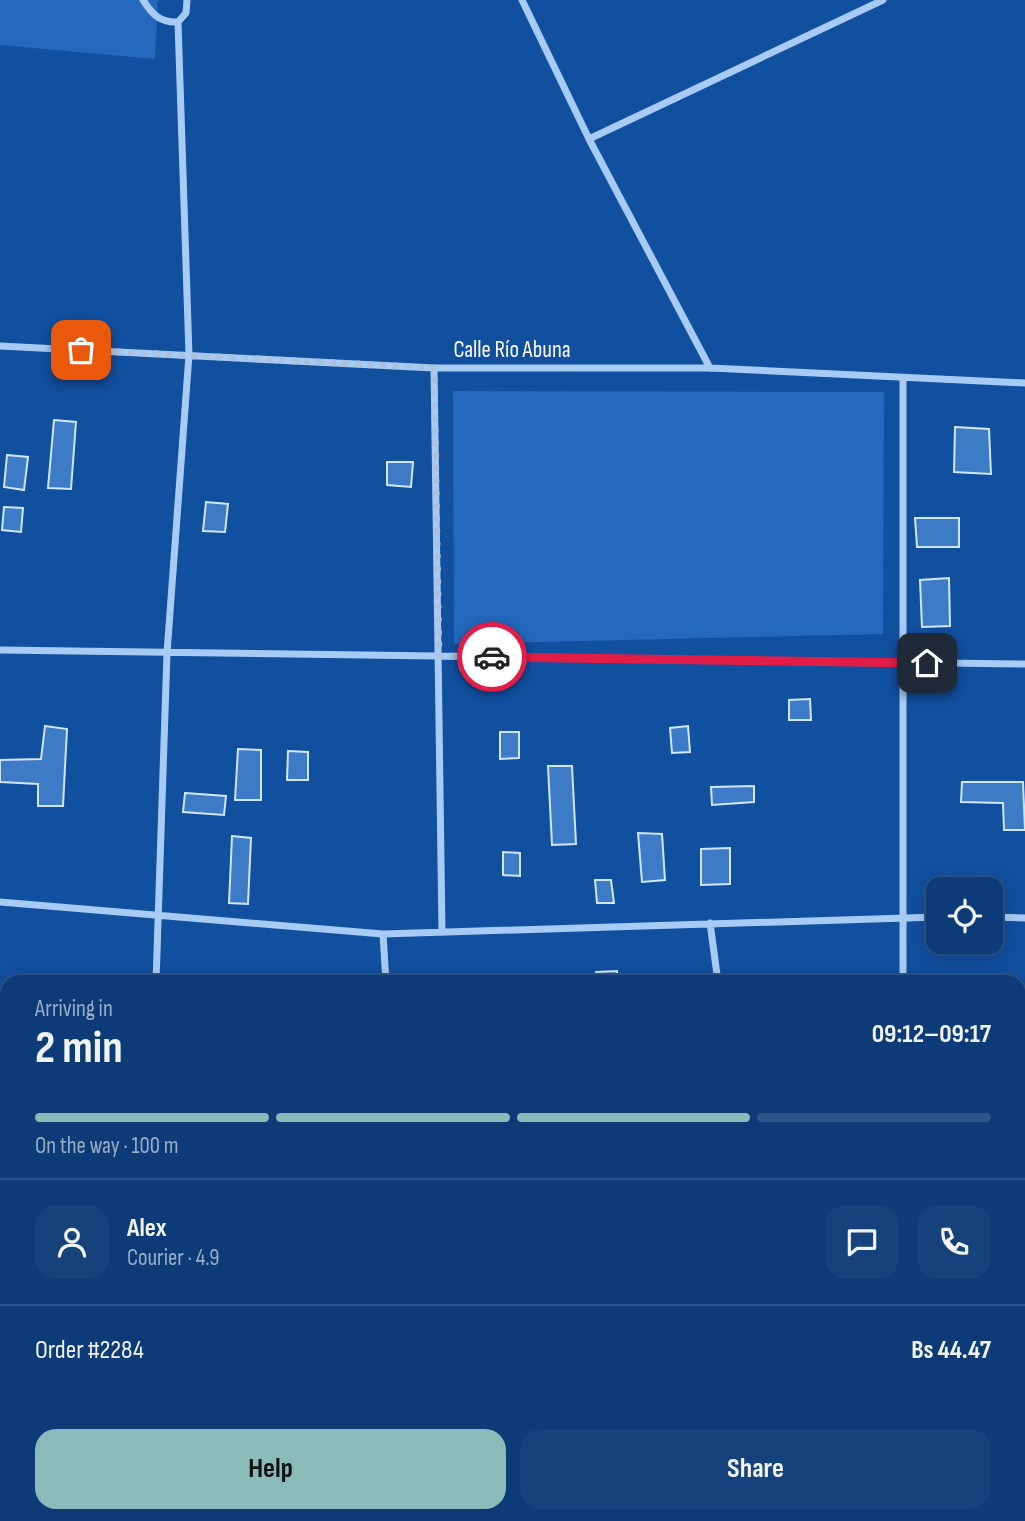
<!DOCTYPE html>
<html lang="en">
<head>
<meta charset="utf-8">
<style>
	:root { --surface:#0d3b77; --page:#16427c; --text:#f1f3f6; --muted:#9aadc6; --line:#2d5589; --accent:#8bbbb9 }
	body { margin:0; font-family:"Sofia Sans Condensed",sans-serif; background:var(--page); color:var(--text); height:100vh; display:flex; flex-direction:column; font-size:26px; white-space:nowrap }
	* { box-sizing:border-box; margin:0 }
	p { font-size:23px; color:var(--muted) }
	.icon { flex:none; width:38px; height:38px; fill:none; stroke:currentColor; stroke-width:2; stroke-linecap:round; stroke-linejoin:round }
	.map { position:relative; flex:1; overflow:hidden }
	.sheet { position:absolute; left:0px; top:975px; width:1026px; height:548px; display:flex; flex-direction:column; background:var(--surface); border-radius:21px 21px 0 0; box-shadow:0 4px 18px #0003,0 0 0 2px var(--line) }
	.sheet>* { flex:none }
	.buttons { position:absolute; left:926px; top:877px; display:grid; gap:14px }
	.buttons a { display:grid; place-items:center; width:77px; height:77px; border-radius:14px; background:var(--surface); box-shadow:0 4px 18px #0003,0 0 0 2px var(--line); font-size:35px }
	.pin { position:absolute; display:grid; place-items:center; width:60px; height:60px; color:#fff; margin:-30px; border-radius:14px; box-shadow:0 4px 10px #0006 }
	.courier { position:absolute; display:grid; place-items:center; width:70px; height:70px; margin:-35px; border:5px solid #e11d48; border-radius:50%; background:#fff; color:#222; box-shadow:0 2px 9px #0007 }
	.headline em { font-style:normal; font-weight:700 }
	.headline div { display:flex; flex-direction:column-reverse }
	.headline { display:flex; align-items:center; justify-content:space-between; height:119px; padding:0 35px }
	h1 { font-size:46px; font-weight:700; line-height:52px }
	.bar { display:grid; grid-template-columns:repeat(4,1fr); gap:10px 7px; align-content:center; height:84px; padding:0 35px }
	.bar i { height:9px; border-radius:5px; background:var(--line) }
	.bar .on { background:var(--accent) }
	.bar p { grid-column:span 4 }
	.line { display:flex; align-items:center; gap:18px; padding:0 35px; border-top:2px solid var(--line) }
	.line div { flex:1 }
	.round { display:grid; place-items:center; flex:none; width:74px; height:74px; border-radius:21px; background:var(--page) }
	.primary-button { display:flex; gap:14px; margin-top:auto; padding:14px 35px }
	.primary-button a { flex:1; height:80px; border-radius:21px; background:var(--accent); color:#111; font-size:28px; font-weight:700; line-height:80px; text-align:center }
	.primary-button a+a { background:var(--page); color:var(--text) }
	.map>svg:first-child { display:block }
	.green { fill:#2469bd }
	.building { fill:#3e7bc7; stroke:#d1e5fe; stroke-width:2 }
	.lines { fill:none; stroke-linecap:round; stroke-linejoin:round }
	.minor { stroke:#a8cbf5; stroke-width:7 }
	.done { stroke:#acc1dd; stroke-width:7; stroke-dasharray:0 12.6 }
	.route { stroke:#e11d48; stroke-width:9 }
	.labels { text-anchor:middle; stroke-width:6; stroke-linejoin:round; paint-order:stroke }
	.street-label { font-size:23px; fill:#fff; stroke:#114f9f }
</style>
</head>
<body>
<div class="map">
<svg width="1025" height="1521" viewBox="0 0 1025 1521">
	<rect width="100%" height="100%" fill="#114f9f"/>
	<path class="green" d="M0,0h158l-3,59 -155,-14z
		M453,391l431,1 -1,242 -429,10z
		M0,1449l7,1v66h475l9,5h-491z"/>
	<path class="building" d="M54,420l22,2 -5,67 -23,-1z
		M955,427l34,2 2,45 -37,-2z
		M7,455l21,2 -4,33 -20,-3z
		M387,462h26l-2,25 -24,-2z
		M206,502l22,2 -3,28 -22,-1z
		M4,507l19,1 -2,24 -19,-2z
		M915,518h44v29h-42z
		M949,578l1,48 -28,1 -2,-47z
		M810,699l1,21h-22v-20z
		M45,726l22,3 -4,77h-25v-22l-38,-2v-22l41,-1z
		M688,726l2,26 -18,1 -2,-25z
		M500,732h19v26l-19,1z
		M238,749l23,1v50h-26z
		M288,751l20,1v28h-21z
		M548,766h24l4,78 -24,1z
		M962,782h61l2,48h-21l-1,-27 -42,-1z
		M754,786v16l-42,3 -1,-18z
		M185,793l41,3 -2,19 -41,-3z
		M638,833l24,1 3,46 -23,2z
		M232,836l19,2 -3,66 -19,-1z
		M730,848v36l-29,1v-36z
		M503,852l17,1v23l-17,-1z
		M985,879l1,10h-22l-1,-8z
		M595,880h16l3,23h-17z
		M617,971l1,11h-21l-1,-10z
		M1018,1041h7v33h-7z
		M1018,1301h7v23h-7z
		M1018,1465h7v56h-13v-5h6z"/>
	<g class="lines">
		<path class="minor" d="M143,0c9,14 17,23 35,22l8,-9 1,-13
			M522,0l67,139 121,229
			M589,139l294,-139
			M0,346l434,22h276l315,15
			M434,368l8,564
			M0,650l1025,14
			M0,902l383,32 555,-17
			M990,917l35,1
			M710,923l8,59
			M383,934l3,48
			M156,982l11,-329 22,-298 -11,-333
			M903,982v-604
			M0,1151l7,1
			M1018,1213h7
			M1018,1341h7
			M0,1422l7,1
			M0,1455l7,-3
			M513,1516l10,5
			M816,1516l7,5
			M903,1521v-5"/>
	</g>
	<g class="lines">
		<path class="done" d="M81,350l353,18 5,288 53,1"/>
		<path class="route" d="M492,657l435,6"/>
	</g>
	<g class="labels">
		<g class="street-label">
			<text x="512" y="357">Calle Río Abuna</text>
		</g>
	</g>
</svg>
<div class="buttons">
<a><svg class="icon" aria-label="locate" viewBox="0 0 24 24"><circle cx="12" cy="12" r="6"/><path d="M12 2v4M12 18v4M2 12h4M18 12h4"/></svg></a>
</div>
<div class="pin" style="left:81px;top:350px;background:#ea580c"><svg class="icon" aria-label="bag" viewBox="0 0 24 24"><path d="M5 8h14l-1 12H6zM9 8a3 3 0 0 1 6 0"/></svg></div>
<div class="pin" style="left:927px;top:663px;background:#1f2937"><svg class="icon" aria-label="home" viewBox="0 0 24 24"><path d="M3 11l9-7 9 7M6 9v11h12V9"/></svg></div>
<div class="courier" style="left:492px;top:657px"><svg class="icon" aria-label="car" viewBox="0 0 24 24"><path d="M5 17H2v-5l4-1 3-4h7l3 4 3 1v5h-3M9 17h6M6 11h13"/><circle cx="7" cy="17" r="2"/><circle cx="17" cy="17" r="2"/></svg></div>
<section class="sheet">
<div class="headline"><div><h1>2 min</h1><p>Arriving in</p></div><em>09:12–09:17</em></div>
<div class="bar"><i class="on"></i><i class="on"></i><i class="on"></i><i></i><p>On the way · 100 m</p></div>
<div class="line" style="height:126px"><a class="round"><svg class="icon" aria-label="person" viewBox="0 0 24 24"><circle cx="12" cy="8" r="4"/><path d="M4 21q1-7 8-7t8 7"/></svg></a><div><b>Alex</b><p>Courier · 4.9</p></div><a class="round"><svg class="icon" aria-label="chat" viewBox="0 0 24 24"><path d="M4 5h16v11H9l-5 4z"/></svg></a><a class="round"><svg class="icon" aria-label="phone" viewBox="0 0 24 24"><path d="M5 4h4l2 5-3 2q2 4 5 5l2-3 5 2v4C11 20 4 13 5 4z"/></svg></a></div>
<div class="line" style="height:91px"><div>Order #2284</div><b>Bs 44.47</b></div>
<div class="primary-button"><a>Help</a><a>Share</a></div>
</section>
</div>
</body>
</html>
